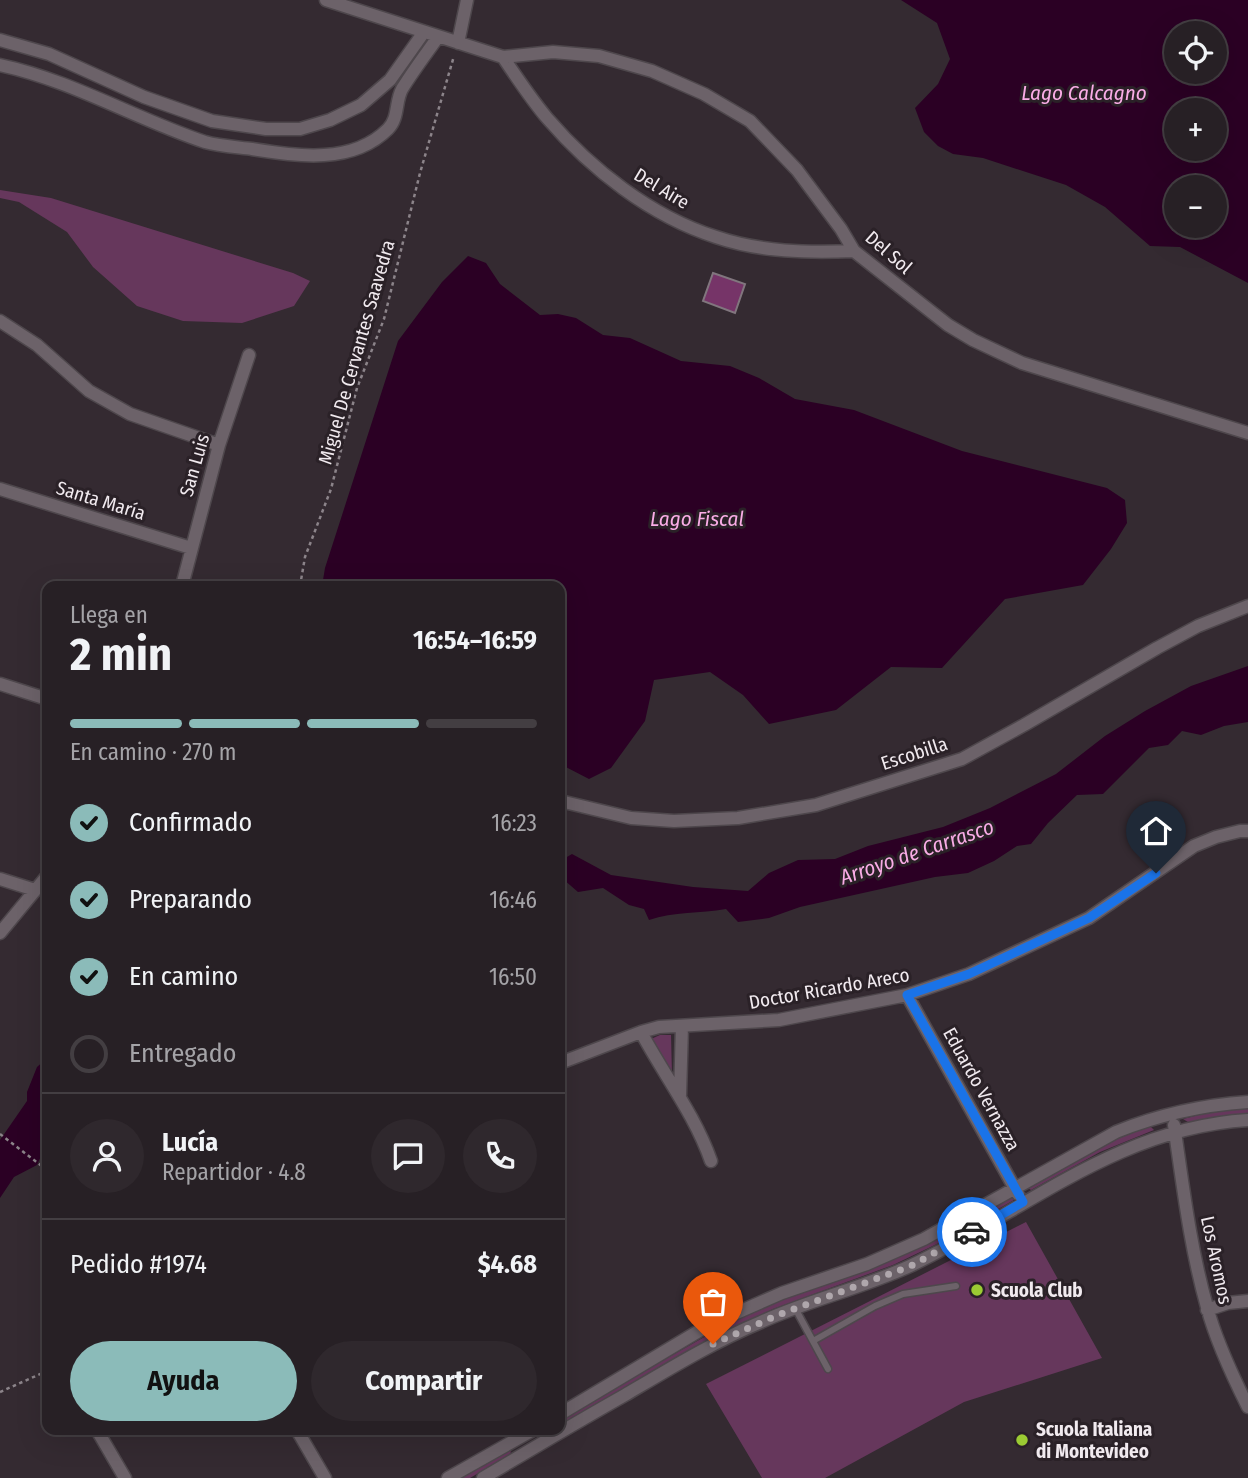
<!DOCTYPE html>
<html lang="es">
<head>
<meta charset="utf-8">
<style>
	:root { --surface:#272025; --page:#2f282d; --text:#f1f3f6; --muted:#a4a3a7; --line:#433e42; --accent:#8bbbb9 }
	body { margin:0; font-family:"Fira Sans Condensed",sans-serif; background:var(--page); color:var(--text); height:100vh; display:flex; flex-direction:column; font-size:26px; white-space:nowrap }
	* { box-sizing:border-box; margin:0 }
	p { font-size:23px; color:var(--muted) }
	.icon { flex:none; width:38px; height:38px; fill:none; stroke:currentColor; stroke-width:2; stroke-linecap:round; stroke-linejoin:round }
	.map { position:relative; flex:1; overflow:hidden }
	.sheet { position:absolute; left:42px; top:581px; width:523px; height:854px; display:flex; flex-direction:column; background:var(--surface); border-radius:14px; box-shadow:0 7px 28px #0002,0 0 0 2px var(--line) }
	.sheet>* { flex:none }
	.fabs { position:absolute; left:1164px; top:21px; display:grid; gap:14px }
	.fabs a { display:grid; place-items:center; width:63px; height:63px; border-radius:50%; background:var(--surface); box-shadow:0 7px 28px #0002,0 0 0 2px var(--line); font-size:35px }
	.pin { position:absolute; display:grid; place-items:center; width:60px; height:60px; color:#fff; margin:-72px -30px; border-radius:50% 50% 50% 0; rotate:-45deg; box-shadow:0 0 7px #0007 }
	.pin .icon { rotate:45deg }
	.courier { position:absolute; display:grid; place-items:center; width:70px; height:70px; margin:-35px; border:5px solid #1a73e8; border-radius:50%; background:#fff; color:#222; box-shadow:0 2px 9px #0007 }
	.summary em { font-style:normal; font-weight:700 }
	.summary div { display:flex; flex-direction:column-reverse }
	.summary { display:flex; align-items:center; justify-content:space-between; height:119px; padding:0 28px }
	h1 { font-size:46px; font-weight:700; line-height:52px }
	.bar { display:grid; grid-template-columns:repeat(4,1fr); gap:10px 7px; align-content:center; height:84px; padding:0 28px }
	.bar i { height:9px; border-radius:5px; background:var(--line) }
	.bar .selected { background:var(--accent) }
	.bar p { grid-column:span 4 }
	.line { display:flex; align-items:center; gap:18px; padding:0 28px; border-top:2px solid var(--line) }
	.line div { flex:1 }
	.round { display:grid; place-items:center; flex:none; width:74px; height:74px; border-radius:37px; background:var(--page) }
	ol { padding:0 28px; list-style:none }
	li { display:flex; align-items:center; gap:21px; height:77px }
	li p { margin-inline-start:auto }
	li .icon { padding:7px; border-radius:50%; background:var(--accent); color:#111; stroke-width:4 }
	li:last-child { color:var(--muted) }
	li i { width:38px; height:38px; border:4px solid var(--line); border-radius:50% }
	.cta { display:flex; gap:14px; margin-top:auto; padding:14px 28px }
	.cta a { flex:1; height:80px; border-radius:42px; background:var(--accent); color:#111; font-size:28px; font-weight:700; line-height:80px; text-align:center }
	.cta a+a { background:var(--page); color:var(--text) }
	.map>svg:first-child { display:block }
	.green { fill:#66375c }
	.water { fill:#2b0024; fill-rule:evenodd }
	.building { fill:#763468; stroke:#81767e; stroke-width:2 }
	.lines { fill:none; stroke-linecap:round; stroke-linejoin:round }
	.service-casing { stroke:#4e474c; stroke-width:9 }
	.minor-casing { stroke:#4e474c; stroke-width:15 }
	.path { stroke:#8c848a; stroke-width:2.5; stroke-dasharray:3.5 3.5; stroke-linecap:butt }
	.service { stroke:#6c6269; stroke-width:6 }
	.minor { stroke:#6c6269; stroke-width:12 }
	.done { stroke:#afa7ac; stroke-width:7; stroke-dasharray:0 12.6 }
	.route { stroke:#1a73e8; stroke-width:9 }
	.poi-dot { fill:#9bcb33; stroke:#2a2127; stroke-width:2.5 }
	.labels { text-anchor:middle; stroke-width:6; stroke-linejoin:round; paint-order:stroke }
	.street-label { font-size:19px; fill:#f1eaef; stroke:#2a2127 }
	.poi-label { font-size:19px; font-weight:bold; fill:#f1eaef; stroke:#2a2127; text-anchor:start }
	.water-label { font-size:21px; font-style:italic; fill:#f9ace6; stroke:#2a2127 }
</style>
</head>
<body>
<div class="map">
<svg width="1248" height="1478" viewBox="0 0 1248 1478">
	<rect width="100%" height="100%" fill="#342a31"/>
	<path class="green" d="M0,190l51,8 242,75 17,8 -16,25 -52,17 -59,-2 -46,-15 -44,-39 -26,-35 -48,-30 -19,-4z
		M660,1035h11l1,40 -21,-36z
		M1248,1108v7l-60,7 -5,-3 23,-6z
		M1150,1126l4,4 -54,22 -69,38 -3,-2 92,-52z
		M1011,1196l3,4 -75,43 -46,22 -120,44 -55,26 -158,91v-7l183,-104z
		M1026,1222l76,136 -138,44 -139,76h-63l-56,-94z
		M509,1449l2,3 -2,3 -39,23h-12z"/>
	<path class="water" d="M901,0h347v283l-68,-36 -30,-1 -45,-39 -39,-22 -83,-27 -30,-4 -15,-8 -14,-14 -9,-24 23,-24 12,-25 -13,-36zM1214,33v39h-38v-39zM1214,110v39h-38v-39zM1176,187h38v39h-38z
		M468,256l18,7 14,21 40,31 18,-1 18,4 27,17 27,3 51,23 49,5 29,12 36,21 59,11 108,41 145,37 18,12 2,23 -16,26 -28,36 -78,14 -63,69 -51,-1 -55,43 -67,14 -26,-29 -33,-23 -56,8 -9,41 -34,47 -22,11 -29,-15v-178h-238l3,-18 73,-227 44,-59z
		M1248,666v56l-24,4 -23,9 -19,-4 -14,14 -19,3 -46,46 -26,1 -29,28 -17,21 -14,2 -23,15 -26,12 -33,4 -135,30 -31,11 -31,4 -12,-13c-26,5 -52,2 -77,11l-5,-11 -15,-4 -26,-17 -25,4 -15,-13h-3v-18l12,-7 39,21 82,12 55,4 21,-18 29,-13 37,-1 33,-13 75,-19 47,-19 66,-34 49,-38 40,-25 46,-25z
		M47,1058v85l-10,22 -23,12 -14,21v-58l27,-39v-9l10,-25z"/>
	<path class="building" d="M713,273l32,11 -10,29 -32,-12z"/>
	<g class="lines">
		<defs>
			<path id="service" d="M795,1308l33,61
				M813,1341l62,-35 28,-12 53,-8"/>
			<path id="minor" d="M326,0l177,57 50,-5 46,4 53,15 52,23 46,27 47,49 44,59 13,22 94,74 25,15 49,23 226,70
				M0,40l49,14 95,43 68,24 54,8h34l30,-9 31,-15 29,-25 34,-48
				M458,43l9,-43
				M503,57c14,21 28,42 44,61 44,51 103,98 169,119 44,15 92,16 138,14
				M0,65c71,15 136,54 205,77 14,4 31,5 47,7 45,7 100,16 136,-20 11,-11 7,-27 14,-40 11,-18 24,-35 36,-52
				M0,321l37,24 52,46 41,23 89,31
				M0,489l191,59
				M182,586l37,-141 30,-90
				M0,684l47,15
				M560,801l71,17 43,3 64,-3 78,-13 146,-46 62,-34 133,-77 41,-22 50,-20
				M0,879l35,11
				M0,933l47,-57
				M907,995l111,199
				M641,1032c23,43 54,83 70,129
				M560,1063l81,-31 18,-5 120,-7 128,-25 62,-21 120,-56 105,-72 22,-9 24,-6h8
				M680,1095l2,-69
				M1174,1125c9,61 16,122 33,182 9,34 25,68 41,100
				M1207,1310l21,-7 20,-2
				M560,1414l149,-89 73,-32 85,-29 57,-25 192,-107c42,-17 87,-27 132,-30
				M97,1430l28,48
				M297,1430l28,48
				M448,1478l85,-48
				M483,1478c47,-28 94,-56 142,-83 44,-26 88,-53 136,-73 48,-22 101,-34 149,-56 114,-54 206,-138 338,-146"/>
		</defs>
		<use href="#service" class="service-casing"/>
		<use href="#minor" class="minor-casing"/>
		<path class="path" d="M300,586l5,-29 26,-68 26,-101 27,-69 36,-146 34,-117
			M0,1134l47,36
			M0,1392l47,-21"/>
		<use href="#service" class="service"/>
		<use href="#minor" class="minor"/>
	</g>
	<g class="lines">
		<path class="done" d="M713,1344l65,-29 133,-49 61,-34"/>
		<path class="route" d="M972,1232l51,-30 -116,-207 62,-21 120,-56 67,-45"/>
	</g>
	<g class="poi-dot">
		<circle cx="977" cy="1290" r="7"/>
		<circle cx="1022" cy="1440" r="7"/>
	</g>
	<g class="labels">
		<g class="street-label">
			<text transform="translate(662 188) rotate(31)" y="7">Del Aire</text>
			<text transform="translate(889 252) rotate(41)" y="7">Del Sol</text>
			<text transform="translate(356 352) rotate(-74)" y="7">Miguel De Cervantes Saavedra</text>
			<text transform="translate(194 465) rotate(-74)" y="7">San Luis</text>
			<text transform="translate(101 500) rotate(17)" y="7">Santa María</text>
			<text transform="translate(914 753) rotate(-18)" y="7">Escobilla</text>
			<text transform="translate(829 988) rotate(-10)" y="7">Doctor Ricardo Areco</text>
			<text transform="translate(982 1089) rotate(61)" y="7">Eduardo Vernazza</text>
			<text transform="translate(1217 1260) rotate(78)" y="7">Los Aromos</text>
		</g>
		<g class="poi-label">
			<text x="991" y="1297">Scuola Club</text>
			<text x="1036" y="1436">Scuola Italiana<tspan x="1036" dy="22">di Montevideo</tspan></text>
		</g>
		<g class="water-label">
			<text x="1084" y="100">Lago Calcagno</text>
			<text x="697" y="526">Lago Fiscal</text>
			<text transform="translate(917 852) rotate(-19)" y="7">Arroyo de Carrasco</text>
		</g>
	</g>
</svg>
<div class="fabs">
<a><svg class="icon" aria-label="locate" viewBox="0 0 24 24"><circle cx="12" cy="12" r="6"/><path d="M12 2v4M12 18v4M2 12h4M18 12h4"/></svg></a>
<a>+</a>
<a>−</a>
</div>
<div class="pin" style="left:713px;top:1344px;background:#ea580c"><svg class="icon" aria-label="bag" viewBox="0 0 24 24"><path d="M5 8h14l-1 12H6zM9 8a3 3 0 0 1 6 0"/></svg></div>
<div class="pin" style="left:1156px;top:873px;background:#1f2937"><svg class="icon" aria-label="home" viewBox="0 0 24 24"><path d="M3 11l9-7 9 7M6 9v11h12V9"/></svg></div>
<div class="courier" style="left:972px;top:1232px"><svg class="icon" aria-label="car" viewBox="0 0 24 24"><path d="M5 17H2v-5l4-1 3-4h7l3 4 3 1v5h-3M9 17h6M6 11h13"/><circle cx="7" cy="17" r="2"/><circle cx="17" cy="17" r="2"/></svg></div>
<section class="sheet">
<div class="summary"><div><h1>2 min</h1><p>Llega en</p></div><em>16:54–16:59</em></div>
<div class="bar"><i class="selected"></i><i class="selected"></i><i class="selected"></i><i></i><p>En camino · 270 m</p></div>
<ol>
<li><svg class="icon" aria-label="check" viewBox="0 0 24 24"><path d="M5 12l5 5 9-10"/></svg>Confirmado<p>16:23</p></li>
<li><svg class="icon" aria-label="check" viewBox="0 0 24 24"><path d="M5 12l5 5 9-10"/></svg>Preparando<p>16:46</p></li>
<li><svg class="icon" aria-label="check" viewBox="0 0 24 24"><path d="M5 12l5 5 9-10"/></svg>En camino<p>16:50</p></li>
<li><i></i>Entregado</li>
</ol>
<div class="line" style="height:126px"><a class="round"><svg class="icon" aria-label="person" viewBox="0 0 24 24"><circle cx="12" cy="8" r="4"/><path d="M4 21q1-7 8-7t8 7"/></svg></a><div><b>Lucía</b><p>Repartidor · 4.8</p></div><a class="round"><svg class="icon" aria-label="chat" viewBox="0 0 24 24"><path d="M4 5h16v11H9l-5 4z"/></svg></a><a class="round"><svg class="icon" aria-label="phone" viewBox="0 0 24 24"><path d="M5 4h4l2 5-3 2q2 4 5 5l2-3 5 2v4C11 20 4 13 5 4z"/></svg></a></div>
<div class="line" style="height:91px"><div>Pedido #1974</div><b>$4.68</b></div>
<div class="cta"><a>Ayuda</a><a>Compartir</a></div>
</section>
</div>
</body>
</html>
